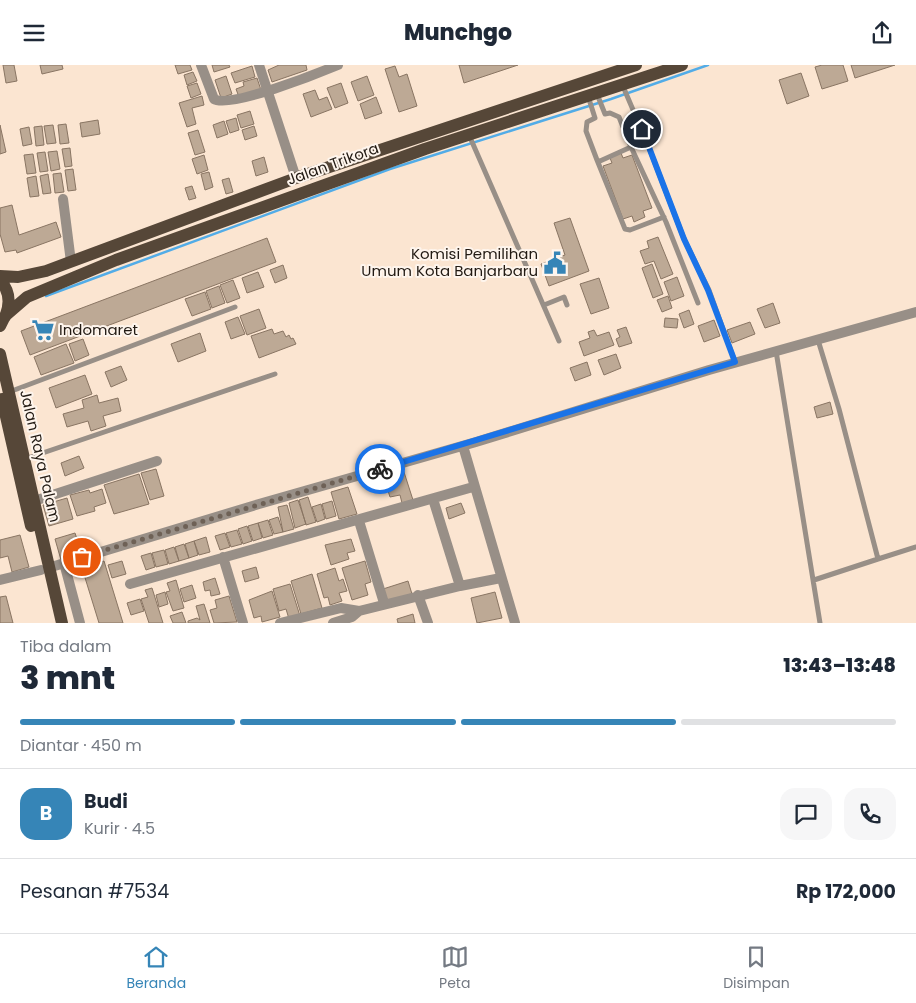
<!DOCTYPE html>
<html lang="id">
<head>
<meta charset="utf-8">
<style>
	:root { --surface:#fff; --page:#f6f6f7; --text:#1f2937; --muted:#747a83; --line:#e0e1e3; --accent:#3685b7 }
	body { margin:0; font-family:Poppins,sans-serif; background:var(--page); color:var(--text); height:100vh; display:flex; flex-direction:column; font-size:19px; white-space:nowrap }
	* { box-sizing:border-box; margin:0 }
	p { font-size:16px; color:var(--muted) }
	.icon { flex:none; width:28px; height:28px; fill:none; stroke:currentColor; stroke-width:2; stroke-linecap:round; stroke-linejoin:round }
	.map { position:relative; height:558px; overflow:hidden }
	.drawer { display:flex; flex-direction:column; background:var(--surface); flex:1 }
	.drawer>* { flex:none }
	.pin { position:absolute; display:grid; place-items:center; width:42px; height:42px; color:#fff; margin:-21px; border:2px solid #fff; border-radius:50%; box-shadow:0 1px 5px #0007 }
	.courier { position:absolute; display:grid; place-items:center; width:50px; height:50px; margin:-25px; border:4px solid #1a73e8; border-radius:50%; background:#fff; color:#222; box-shadow:0 1px 6px #0007 }
	.summary em { font-style:normal; font-weight:800 }
	.summary div { display:flex; flex-direction:column-reverse }
	.summary { display:flex; align-items:center; justify-content:space-between; height:85px; padding:0 20px }
	h1 { font-size:32px; font-weight:800; line-height:38px }
	.bar { display:grid; grid-template-columns:repeat(4,1fr); gap:8px 5px; align-content:center; height:60px; padding:0 20px }
	.bar i { height:6px; border-radius:4px; background:var(--line) }
	.bar .on { background:var(--accent) }
	.bar p { grid-column:span 4 }
	.line { display:flex; align-items:center; gap:12px; padding:0 20px; border-top:1px solid var(--line) }
	.line div { flex:1 }
	.round { display:grid; place-items:center; flex:none; width:52px; height:52px; border-radius:15px; background:var(--page) }
	header { display:flex; justify-content:space-between; align-items:center; height:65px; padding:0 20px; background:var(--surface); font-size:22px; font-weight:800 }
	.menu { display:flex; justify-content:space-around; align-items:center; height:70px; border-top:1px solid var(--line); background:var(--surface); font-size:14px; color:var(--muted) }
	.menu a { display:grid; justify-items:center; gap:2px }
	.menu .on { color:var(--accent) }
	.map>svg:first-child { display:block }
	.lines { fill:none; stroke-linecap:round; stroke-linejoin:round }
	.stream { stroke:#52ace7; stroke-width:2.5 }
	.building { fill:#bda995; stroke:#897563 }
	.service { stroke:#988f87; stroke-width:5 }
	.minor { stroke:#988f87; stroke-width:10 }
	.primary { stroke:#564738; stroke-width:12 }
	.done { stroke:#6e6156; stroke-width:5; stroke-dasharray:0 9 }
	.route { stroke:#1a73e8; stroke-width:6 }
	.labels { text-anchor:middle; stroke-width:4; stroke-linejoin:round; paint-order:stroke }
	.street-label { font-size:15px; fill:#221a13; stroke:#fef5ed }
	.poi-label { font-size:15px; fill:#221a13; stroke:#fef5ed; text-anchor:end }
</style>
</head>
<body>
<header><svg class="icon" aria-label="menu" viewBox="0 0 24 24"><path d="M4 6h16M4 12h16M4 18h16"/></svg>Munchgo<svg class="icon" aria-label="share" viewBox="0 0 24 24"><path d="M12 15V3M7 8l5-5 5 5M5 13v7h14v-7"/></svg></header>
<div class="map">
<svg width="916" height="558" viewBox="0 0 916 558">
	<rect width="100%" height="100%" fill="#fbe5d1"/>
	<g class="lines">
		<path class="stream" d="M46,231l344,-127 221,-70 97,-34"/>
	</g>
	<path class="building" d="M3,0h11l3,16 -11,2z
		M40,0h22l1,4 -21,5z
		M175,0h15l2,5 -14,4z
		M212,0h17l1,2 -16,5z
		M279,0h27l1,5 -35,12 -4,-12z
		M459,0h59l-54,18z
		M822,0h21l5,16 -26,8 -7,-22z
		M851,0h44l-40,13z
		M252,1l3,11 -20,6 -4,-10z
		M395,1l4,11 8,-3 10,32 -18,6 -14,-43z
		M193,7l4,9 -10,4 -3,-10z
		M801,8l8,23 -22,8 -8,-24z
		M226,11l6,18 -11,4 -6,-18z
		M367,11l7,19 -16,6 -7,-19z
		M257,13l4,12 -22,7 -3,-8 8,-3 -1,-4z
		M197,18l4,11 -10,4 -4,-12z
		M341,18l7,20 -13,5 -8,-20z
		M315,25l4,10 8,-3 5,12 -21,8 -8,-23z
		M202,31l2,9 -12,3 4,16 -9,3 -8,-24z
		M376,32l6,16 -17,6 -5,-15z
		M250,46l4,13 -13,4 -4,-13z
		M236,53l3,12 -9,3 -4,-12z
		M98,55l2,14 -18,3 -2,-14z
		M224,56l4,13 -11,4 -4,-13z
		M66,59l3,19 -9,1 -2,-19z
		M0,60l6,27 -6,2z
		M53,60l3,18 -9,1 -3,-18z
		M42,61l2,19 -8,1 -2,-19z
		M254,61l3,10 -12,4 -3,-10z
		M29,62l3,17 -9,2 -3,-17z
		M198,65l7,22 -10,3 -7,-22z
		M70,83l2,18 -7,1 -3,-18z
		M57,86l3,18 -9,2 -3,-19z
		M45,87l3,19 -8,1 -3,-19z
		M621,88l2,5 9,-3 20,53 -9,3 2,6 -11,5 -2,-6 -9,3 -20,-53 9,-3 -2,-5z
		M33,89l3,19 -9,1 -3,-19z
		M204,90l4,15 -11,4 -5,-15z
		M264,92l4,15 -12,4 -4,-15z
		M73,104l3,21 -8,1 -3,-21z
		M209,107l4,15 -8,3 -4,-16z
		M61,108l3,19 -9,1 -2,-19z
		M48,109l3,19 -8,1 -3,-18z
		M36,111l3,20 -9,1 -3,-19z
		M229,113l4,14 -7,2 -4,-14z
		M192,121l4,12 -7,2 -4,-12z
		M12,140l7,30 37,-13 5,15 -44,16 -1,-3 -11,2 -5,-18v-26z
		M570,153l19,53 -40,15 -8,-22 24,-9 -11,-32z
		M658,172l15,37 -12,5 -7,-18 -9,3 -5,-13 9,-3 -2,-7z
		M267,173l9,24 -246,93 -9,-24z
		M652,199l11,30 -10,4 -11,-30z
		M283,200l4,13 -12,5 -5,-13z
		M258,207l6,15 -17,6 -5,-15z
		M677,212l7,19 -13,5 -7,-19z
		M599,213l10,30 -18,6 -11,-30z
		M233,215l7,18 -13,5 -7,-18z
		M219,221l6,17 -13,5 -6,-17z
		M205,227l6,17 -19,7 -7,-17z
		M668,231l4,12 -10,4 -5,-12z
		M773,238l7,20 -15,5 -8,-19z
		M259,244l7,19 -19,7 -7,-19z
		M689,245l5,14 -10,4 -5,-14z
		M238,252l7,17 -14,5 -6,-17z
		M665,253l13,1 -1,9 -13,-1z
		M714,255l6,16 -16,6 -6,-16z
		M750,257l5,12 -23,9 -5,-13z
		M626,262l6,16 -13,4 -3,-8 4,-2 -3,-7z
		M272,264l2,5 9,-3 3,6 3,-2 2,4 2,-1 3,6 -37,14 -8,-22z
		M594,265l3,6 12,-4 5,13 -30,11 -5,-14 11,-4 -2,-6z
		M200,268l6,18 -28,11 -7,-18z
		M83,274l6,16 -14,6 -6,-17z
		M66,279l8,19 -33,12 -7,-18z
		M616,289l5,14 -17,7 -6,-15z
		M587,297l4,13 -16,6 -5,-13z
		M121,301l6,14 -16,7 -6,-15z
		M85,310l7,19 -36,14 -7,-20z
		M97,330l2,8 19,-5 3,13 -18,5 3,10 -15,5 -3,-10 -21,6 -4,-13 21,-6 -2,-8z
		M830,337l3,12 -16,4 -3,-11z
		M79,391l5,12 -19,8 -4,-13z
		M156,404l8,27 -14,4 -9,-27z
		M403,404l10,31 -11,3 -2,-8 -10,2 -7,-22z
		M139,409l10,30 -35,10 -10,-29z
		M348,422l9,27 -18,5 -8,-27z
		M102,424l4,14 -12,4 1,4 -18,5 -7,-21 19,-5 1,3z
		M308,432l8,25 -10,3 -7,-25z
		M67,433l6,21 -24,7 -6,-21z
		M298,435l8,24 -11,4 -6,-25z
		M332,436l4,15 -10,3 -4,-15z
		M461,438l4,10 -16,6 -3,-11z
		M321,439l4,15 -8,3 -5,-15z
		M287,440l7,24 -11,3 -5,-25z
		M278,452l5,15 -9,2 -5,-14z
		M268,455l5,15 -10,3 -5,-15z
		M258,458l4,15 -9,3 -5,-15z
		M247,461l5,15 -9,3 -5,-15z
		M237,465l5,14 -11,3 -5,-14z
		M75,468l7,21 -21,6 -6,-21z
		M225,468l5,14 -10,3 -5,-14z
		M20,470l9,32 -17,5 -4,-16 -8,2v-18z
		M206,472l4,15 -11,3 -5,-14z
		M351,474l4,12 -8,2 2,6 -18,6 -6,-20z
		M194,476l4,14 -9,3 -4,-14z
		M184,479l5,14 -10,3 -4,-14z
		M174,482l5,14 -10,3 -4,-14z
		M164,485l4,14 -12,3 -4,-14z
		M151,488l4,14 -9,3 -5,-14z
		M104,496l19,62h-24l-17,-55z
		M122,496l4,13 -14,4 -4,-13z
		M365,496l6,21 -6,2 3,11 -16,5 -10,-32z
		M256,502l3,11 -14,4 -3,-11z
		M335,503l4,13 4,-2 4,12 -8,2 3,8 -12,4 -2,-8 -4,1 -7,-24z
		M312,509l10,34 -21,6 -10,-33z
		M215,513l5,16 -9,2 -1,-6 -5,1 -2,-9z
		M176,515l8,28 -11,3 -7,-19 4,-1 -3,-8z
		M408,516l4,13 -25,7 -4,-12z
		M290,519l10,32 -11,3 -3,-10 -7,2 -6,-22z
		M192,520l4,13 -12,4 -4,-13z
		M152,523l11,35h-14l-8,-24 7,-2 -3,-7z
		M272,526l8,26 -18,5 -1,-6 -7,2 -5,-18z
		M165,527l3,12 -9,3 -3,-12z
		M495,527l7,26 -25,5 -6,-25z
		M6,531l7,27h-13v-26z
		M229,531l8,26 -23,1 -4,-13 7,-2 -2,-8z
		M140,534l4,12 -13,4 -4,-12z
		M204,539l6,19h-22v-2l9,-3 3,2 -4,-14z
		M182,547l4,11h-13l-3,-7z
		M413,549l2,9h-17l-1,-4z"/>
	<g class="lines">
		<path class="service" d="M622,19l26,61 36,94 25,51 26,72
			M588,31l7,22 -8,4 -1,9 11,29 3,1 31,-14 -12,-30 -9,-4 -5,1 -8,-20
			M469,70l90,206
			M631,82l35,75 32,81
			M597,95l28,69 5,1 34,-13
			M544,240l20,-8 3,8
			M776,286l44,272
			M9,327l226,-85
			M25,394l250,-85
			M878,494l38,-12
			M814,515l64,-21 -39,-150 -21,-69"/>
		<path class="minor" d="M201,0l13,34c15,10 105,-26 124,-34
			M259,0l37,113
			M63,134l8,63
			M463,381l52,177
			M34,436l123,-40
			M359,456l25,82
			M223,492l20,66
			M64,498l16,60
			M48,503l211,-64 217,-62 233,-72 207,-58
			M0,515l41,-10
			M130,519l343,-97
			M460,521l41,-8
			M418,530l10,28
			M280,558l61,-15 18,3
			M333,558l19,-6 7,-6 101,-25 -27,-87"/>
		<path class="primary" d="M0,211l18,1 28,-6 250,-93 340,-113
			M0,215c10,11 11,23 5,37
			M0,261l5,-10 22,-19 89,-37 309,-111 257,-84
			M0,289l62,269
			M2,334l29,127"/>
	</g>
	<g class="lines">
		<path class="done" d="M82,492l298,-88"/>
		<path class="route" d="M380,404l355,-107 -27,-72 -24,-51 -42,-110"/>
	</g>
	<defs>
		<symbol id="civic-bare" viewBox="-9 -9 18 18"><path d="M-.6-6.5H3V-4.5H.6V-3L4-1V1h2V6H-6V1h2V-1L-.6-3ZM-1.2 2.5V6h2.4V2.5Z" fill="#3685b7" stroke="#fef5ed" stroke-width="2.5" paint-order="stroke"/></symbol>
		<symbol id="supermarket-bare" viewBox="-9 -9 18 18"><path d="M-6-5.5h2.5l.6 2H6L4.5 2H-2.5L-4.4-4H-6ZM-1.5 3.2a1.3 1.3 0 1 0 .1 0ZM3 3.2a1.3 1.3 0 1 0 .1 0Z" fill="#3685b7" stroke="#fef5ed" stroke-width="2.5" paint-order="stroke"/></symbol>
	</defs>
	<g fill-rule="evenodd">
		<use href="#civic-bare" x="539" y="182" width="32" height="32"/>
		<use href="#supermarket-bare" x="27" y="249" width="32" height="32"/>
	</g>
	<g class="labels">
		<g class="street-label">
			<text transform="translate(333 99) rotate(-20)" y="5">Jalan Trikora</text>
			<text transform="translate(40 391) rotate(77)" y="5">Jalan Raya Palam</text>
		</g>
		<g class="poi-label">
			<text x="538" y="194">Komisi Pemilihan<tspan x="538" dy="17">Umum Kota Banjarbaru</tspan></text>
			<text x="59" y="270" text-anchor="start">Indomaret</text>
		</g>
	</g>
</svg>
<div class="pin" style="left:82px;top:492px;background:#ea580c"><svg class="icon" aria-label="bag" viewBox="0 0 24 24"><path d="M5 8h14l-1 12H6zM9 8a3 3 0 0 1 6 0"/></svg></div>
<div class="pin" style="left:642px;top:64px;background:#1f2937"><svg class="icon" aria-label="home" viewBox="0 0 24 24"><path d="M3 11l9-7 9 7M6 9v11h12V9"/></svg></div>
<div class="courier" style="left:380px;top:404px"><svg class="icon" aria-label="bike" viewBox="0 0 24 24"><circle cx="6" cy="16" r="4"/><circle cx="18" cy="16" r="4"/><path d="M6 16l4-8h5l3 8M10 8l3 8H6M13 5h3"/></svg></div>
</div>
<section class="drawer">
<div class="summary"><div><h1>3 mnt</h1><p>Tiba dalam</p></div><em>13:43–13:48</em></div>
<div class="bar"><i class="on"></i><i class="on"></i><i class="on"></i><i></i><p>Diantar · 450 m</p></div>
<div class="line" style="height:90px"><b class="round" style="background:var(--accent);color:#fff">B</b><div><b>Budi</b><p>Kurir · 4.5</p></div><a class="round"><svg class="icon" aria-label="chat" viewBox="0 0 24 24"><path d="M4 5h16v11H9l-5 4z"/></svg></a><a class="round"><svg class="icon" aria-label="phone" viewBox="0 0 24 24"><path d="M5 4h4l2 5-3 2q2 4 5 5l2-3 5 2v4C11 20 4 13 5 4z"/></svg></a></div>
<div class="line" style="height:65px"><div>Pesanan #7534</div><b>Rp 172,000</b></div>
</section>
<nav class="menu">
<a class="on"><svg class="icon" aria-label="home" viewBox="0 0 24 24"><path d="M3 11l9-7 9 7M6 9v11h12V9"/></svg>Beranda</a>
<a><svg class="icon" aria-label="map" viewBox="0 0 24 24"><path d="M3 6l6-2 6 2 6-2v14l-6 2-6-2-6 2zM9 4v14M15 6v14"/></svg>Peta</a>
<a><svg class="icon" aria-label="saved" viewBox="0 0 24 24"><path d="M7 4h10v16l-5-4-5 4z"/></svg>Disimpan</a>
</nav>
</body>
</html>
